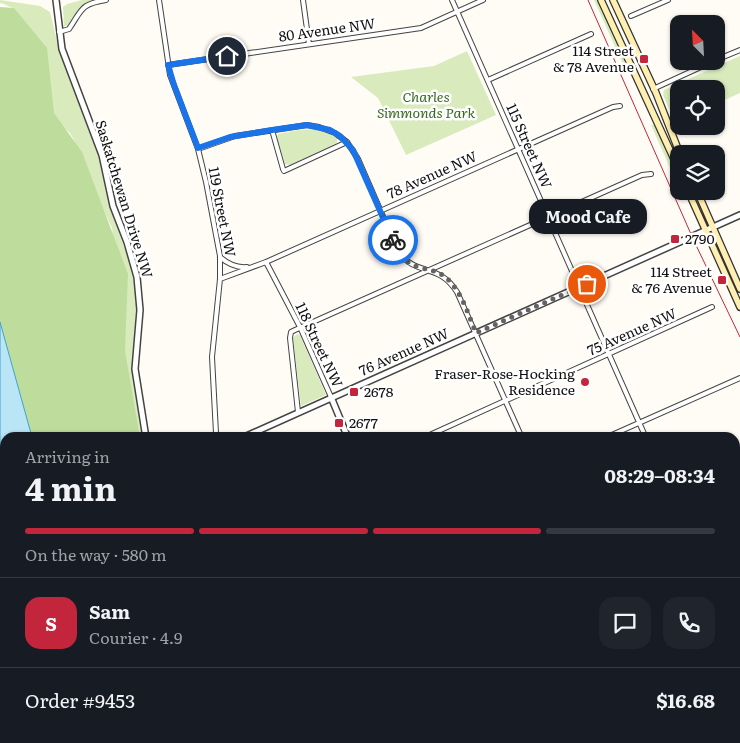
<!DOCTYPE html>
<html lang="en">
<head>
<meta charset="utf-8">
<style>
	:root { --surface:#171b24; --page:#20242c; --text:#f1f3f6; --muted:#9ea1a6; --line:#363941; --accent:#c3263c }
	body { margin:0; font-family:Literata,serif; background:var(--page); color:var(--text); height:100vh; display:flex; flex-direction:column; font-size:19px; white-space:nowrap }
	* { box-sizing:border-box; margin:0 }
	p { font-size:16px; color:var(--muted) }
	.icon { flex:none; width:28px; height:28px; fill:none; stroke:currentColor; stroke-width:2; stroke-linecap:round; stroke-linejoin:round }
	.map { position:relative; flex:1; overflow:hidden }
	.panel { position:absolute; left:0px; top:432px; width:740px; height:311px; display:flex; flex-direction:column; background:var(--surface); border-radius:15px 15px 0 0; box-shadow:0 1px 4px #0004 }
	.panel>* { flex:none }
	.needle { width:32px; rotate:336deg }
	.tools { position:absolute; left:670px; top:15px; display:grid; gap:10px }
	.tools a { display:grid; place-items:center; width:55px; height:55px; border-radius:10px; background:var(--surface); box-shadow:0 1px 4px #0004; font-size:25px }
	.pin { position:absolute; display:grid; place-items:center; width:42px; height:42px; color:#fff; margin:-21px; border:2px solid #fff; border-radius:50%; box-shadow:0 1px 5px #0007 }
	.courier { position:absolute; display:grid; place-items:center; width:50px; height:50px; margin:-25px; border:4px solid #1a73e8; border-radius:50%; background:#fff; color:#222; box-shadow:0 1px 6px #0007 }
	.bubble { position:absolute; height:35px; border-radius:15px; background:var(--surface); box-shadow:0 1px 4px #0004; font-size:16px; font-weight:700; line-height:35px; text-align:center }
	.summary em { font-style:normal; font-weight:700 }
	.summary div { display:flex; flex-direction:column-reverse }
	.summary { display:flex; align-items:center; justify-content:space-between; height:85px; padding:0 25px }
	h1 { font-size:32px; font-weight:700; line-height:38px }
	.bar { display:grid; grid-template-columns:repeat(4,1fr); gap:8px 5px; align-content:center; height:60px; padding:0 25px }
	.bar i { height:6px; border-radius:4px; background:var(--line) }
	.bar .on { background:var(--accent) }
	.bar p { grid-column:span 4 }
	.line { display:flex; align-items:center; gap:12px; padding:0 25px; border-top:1px solid var(--line) }
	.line div { flex:1 }
	.round { display:grid; place-items:center; flex:none; width:52px; height:52px; border-radius:15px; background:var(--page) }
	.map>svg:first-child { display:block }
	.green { fill:#d9ebbd }
	.forest { fill:#bedc9c }
	.water { fill:#b9e5f7; stroke:#3fa2cf }
	.lines { fill:none; stroke-linecap:round; stroke-linejoin:round }
	.minor-casing { stroke:#444; stroke-width:6 }
	.tertiary-casing { stroke:#444; stroke-width:8 }
	.secondary-casing { stroke:#333; stroke-width:8 }
	.minor { stroke:#fff; stroke-width:4 }
	.tertiary { stroke:#fff; stroke-width:5 }
	.secondary { stroke:#ffefb0; stroke-width:5.5 }
	.tram { stroke:#c3263c; stroke-width:1 }
	.done { stroke:#646361; stroke-width:5; stroke-dasharray:0 9 }
	.route { stroke:#1a73e8; stroke-width:6 }
	.poi-dot { fill:#c3263c; stroke:#fff; stroke-width:2 }
	.labels { text-anchor:middle; stroke-width:5; stroke-linejoin:round; paint-order:stroke }
	.street-label { font-size:14px; fill:#111; stroke:#fff }
	.poi-label { font-size:14px; fill:#111; stroke:#fff; text-anchor:end }
	.park-label { font-size:14px; font-style:italic; fill:#366b1f; stroke:#fff }
</style>
</head>
<body>
<div class="map">
<svg width="740" height="743" viewBox="0 0 740 743">
	<rect width="100%" height="100%" fill="#fffcf5"/>
	<path class="green" d="M0,0l40,6 10,6 10,41 40,108 9,44 22,60 5,30v15l-4,63 10,64h-4l-8,-24 -18,-185 -35,-76 -3,-12 -4,-7 -21,-19 -36,-100 1,-6c-6,-1 -8,-4 -14,-5z
		M82,0h10l-14,9 -10,17h-4l-1,-19 4,-3z
		M594,0h4l24,53 6,19 -1,1z
		M467,51l29,64 -90,40 -28,-57 -27,-21 83,-11z
		M740,56v37l-24,11v-15h-37v31l-4,2 -12,-27 1,-5z
		M655,124l24,54v10l-28,-63z
		M315,129l15,5 7,4v5l-47,22 -5,-1 -8,-27 1,-3 20,-4z
		M297,334l3,1 26,60 -25,11 -8,-68z"/>
	<path class="forest" d="M0,7l14,1 33,40 7,65 28,39 46,122 -3,77 15,86h-108l-32,-115z
		M29,739h177l2,4h-180z"/>
	<path class="water" d="M0,322l32,115 -27,1v301h24l-1,4h-28z"/>
	<g class="lines">
		<defs>
			<path id="minor" d="M159,0l11,75 28,74 8,33 14,74v23l-8,78 4,76 2,5
				M303,0l6,44
				M452,0l194,438
				M631,16l37,-16
				M59,32l10,-3c13,-19 11,-25 37,-29
				M716,60l24,-10
				M168,65l253,-37 62,-28
				M488,80l103,-46
				M653,89l61,-28
				M272,130l11,39 1,2 63,-29
				M198,149l37,-13 72,-11 12,2 16,6 12,9 11,17 41,94c18,23 40,10 58,39l65,146
				M220,257c8,7 17,11 27,10
				M266,262l34,65 31,70
				M220,279l46,-17 347,-155 7,-1
				M298,412l-8,-74 1,-6 4,-2 347,-155 9,-1
				M423,438l289,-131
				M605,438l135,-60
				M735,464h5
				M735,543l5,-3
				M735,625l5,-3
				M214,739l1,4
				M302,739l1,4
				M629,739l12,4
				M491,743l3,-4
				M580,743l3,-4"/>
			<path id="tertiary" d="M56,0l6,49 40,106 11,51 14,36 10,35 3,33 -5,59 11,69
				M331,397l17,41
				M242,438l498,-223"/>
			<path id="secondary" d="M601,0l78,170
				M613,0l43,93 24,61
				M688,191l52,116
				M697,191l43,98
				M735,634l5,-2
				M735,641l5,-3
				M642,739l6,4
				M611,743l1,-4
				M622,743l1,-4"/>
		</defs>
		<use href="#minor" class="minor-casing"/>
		<use href="#tertiary" class="tertiary-casing"/>
		<use href="#secondary" class="secondary-casing"/>
		<use href="#minor" class="minor"/>
		<use href="#tertiary" class="tertiary"/>
		<use href="#secondary" class="secondary"/>
		<path class="tram" d="M588,0l106,241 46,96"/>
	</g>
	<g class="lines">
		<path class="done" d="M393,240c6,14 13,25 29,28 8,2 15,3 22,8 17,13 24,38 32,57l111,-49"/>
		<path class="route" d="M227,56l-59,9 6,20 24,63 32,-11 42,-7 35,-5 23,5 10,6 13,14 40,90"/>
	</g>
	<g class="poi-dot">
		<rect x="639" y="54" width="10" height="10" rx="2.5"/>
		<rect x="670" y="234" width="10" height="10" rx="2.5"/>
		<rect x="717" y="275" width="10" height="10" rx="2.5"/>
		<circle cx="585" cy="382" r="5"/>
		<rect x="349" y="387" width="10" height="10" rx="2.5"/>
		<rect x="334" y="418" width="10" height="10" rx="2.5"/>
	</g>
	<g class="labels">
		<g class="street-label">
			<text transform="translate(327 30) rotate(-8)" y="5">80 Avenue NW</text>
			<text transform="translate(529 146) rotate(66)" y="5">115 Street NW</text>
			<text transform="translate(432 175) rotate(-24)" y="5">78 Avenue NW</text>
			<text transform="translate(124 199) rotate(73)" y="5">Saskatchewan Drive NW</text>
			<text transform="translate(222 212) rotate(79)" y="5">119 Street NW</text>
			<text transform="translate(632 332) rotate(-24)" y="5">75 Avenue NW</text>
			<text transform="translate(319 345) rotate(65)" y="5">118 Street NW</text>
			<text transform="translate(404 352) rotate(-24)" y="5">76 Avenue NW</text>
		</g>
		<g class="poi-label">
			<text x="634" y="56">114 Street<tspan x="634" dy="16">&amp; 78 Avenue</tspan></text>
			<text x="685" y="244" text-anchor="start">2790</text>
			<text x="712" y="277">114 Street<tspan x="712" dy="16">&amp; 76 Avenue</tspan></text>
			<text x="575" y="379">Fraser-Rose-Hocking<tspan x="575" dy="16">Residence</tspan></text>
			<text x="364" y="397" text-anchor="start">2678</text>
			<text x="349" y="428" text-anchor="start">2677</text>
		</g>
		<g class="park-label">
			<text x="426" y="102">Charles<tspan x="426" dy="16">Simmonds Park</tspan></text>
		</g>
	</g>
</svg>
<div class="tools">
<a><svg class="needle" viewBox="-14 -14 28 28"><path d="M0-13l5 13h-10z" fill="#e53935"/><path d="M0 13l5-13h-10z" fill="#9ea1a6"/></svg></a>
<a><svg class="icon" aria-label="locate" viewBox="0 0 24 24"><circle cx="12" cy="12" r="6"/><path d="M12 2v4M12 18v4M2 12h4M18 12h4"/></svg></a>
<a><svg class="icon" aria-label="layers" viewBox="0 0 24 24"><path d="M12 4l9 5-9 5-9-5zM3 14l9 5 9-5"/></svg></a>
</div>
<div class="pin" style="left:587px;top:284px;background:#ea580c"><svg class="icon" aria-label="bag" viewBox="0 0 24 24"><path d="M5 8h14l-1 12H6zM9 8a3 3 0 0 1 6 0"/></svg></div>
<div class="pin" style="left:227px;top:56px;background:#1f2937"><svg class="icon" aria-label="home" viewBox="0 0 24 24"><path d="M3 11l9-7 9 7M6 9v11h12V9"/></svg></div>
<div class="courier" style="left:393px;top:240px"><svg class="icon" aria-label="bike" viewBox="0 0 24 24"><circle cx="6" cy="16" r="4"/><circle cx="18" cy="16" r="4"/><path d="M6 16l4-8h5l3 8M10 8l3 8H6M13 5h3"/></svg></div>
<div class="bubble" style="left:529px;top:199px;width:118px">Mood Cafe</div>
<section class="panel">
<div class="summary"><div><h1>4 min</h1><p>Arriving in</p></div><em>08:29–08:34</em></div>
<div class="bar"><i class="on"></i><i class="on"></i><i class="on"></i><i></i><p>On the way · 580 m</p></div>
<div class="line" style="height:90px"><b class="round" style="background:var(--accent);color:#fff">S</b><div><b>Sam</b><p>Courier · 4.9</p></div><a class="round"><svg class="icon" aria-label="chat" viewBox="0 0 24 24"><path d="M4 5h16v11H9l-5 4z"/></svg></a><a class="round"><svg class="icon" aria-label="phone" viewBox="0 0 24 24"><path d="M5 4h4l2 5-3 2q2 4 5 5l2-3 5 2v4C11 20 4 13 5 4z"/></svg></a></div>
<div class="line" style="height:65px"><div>Order #9453</div><b>$16.68</b></div>
</section>
</div>
</body>
</html>
